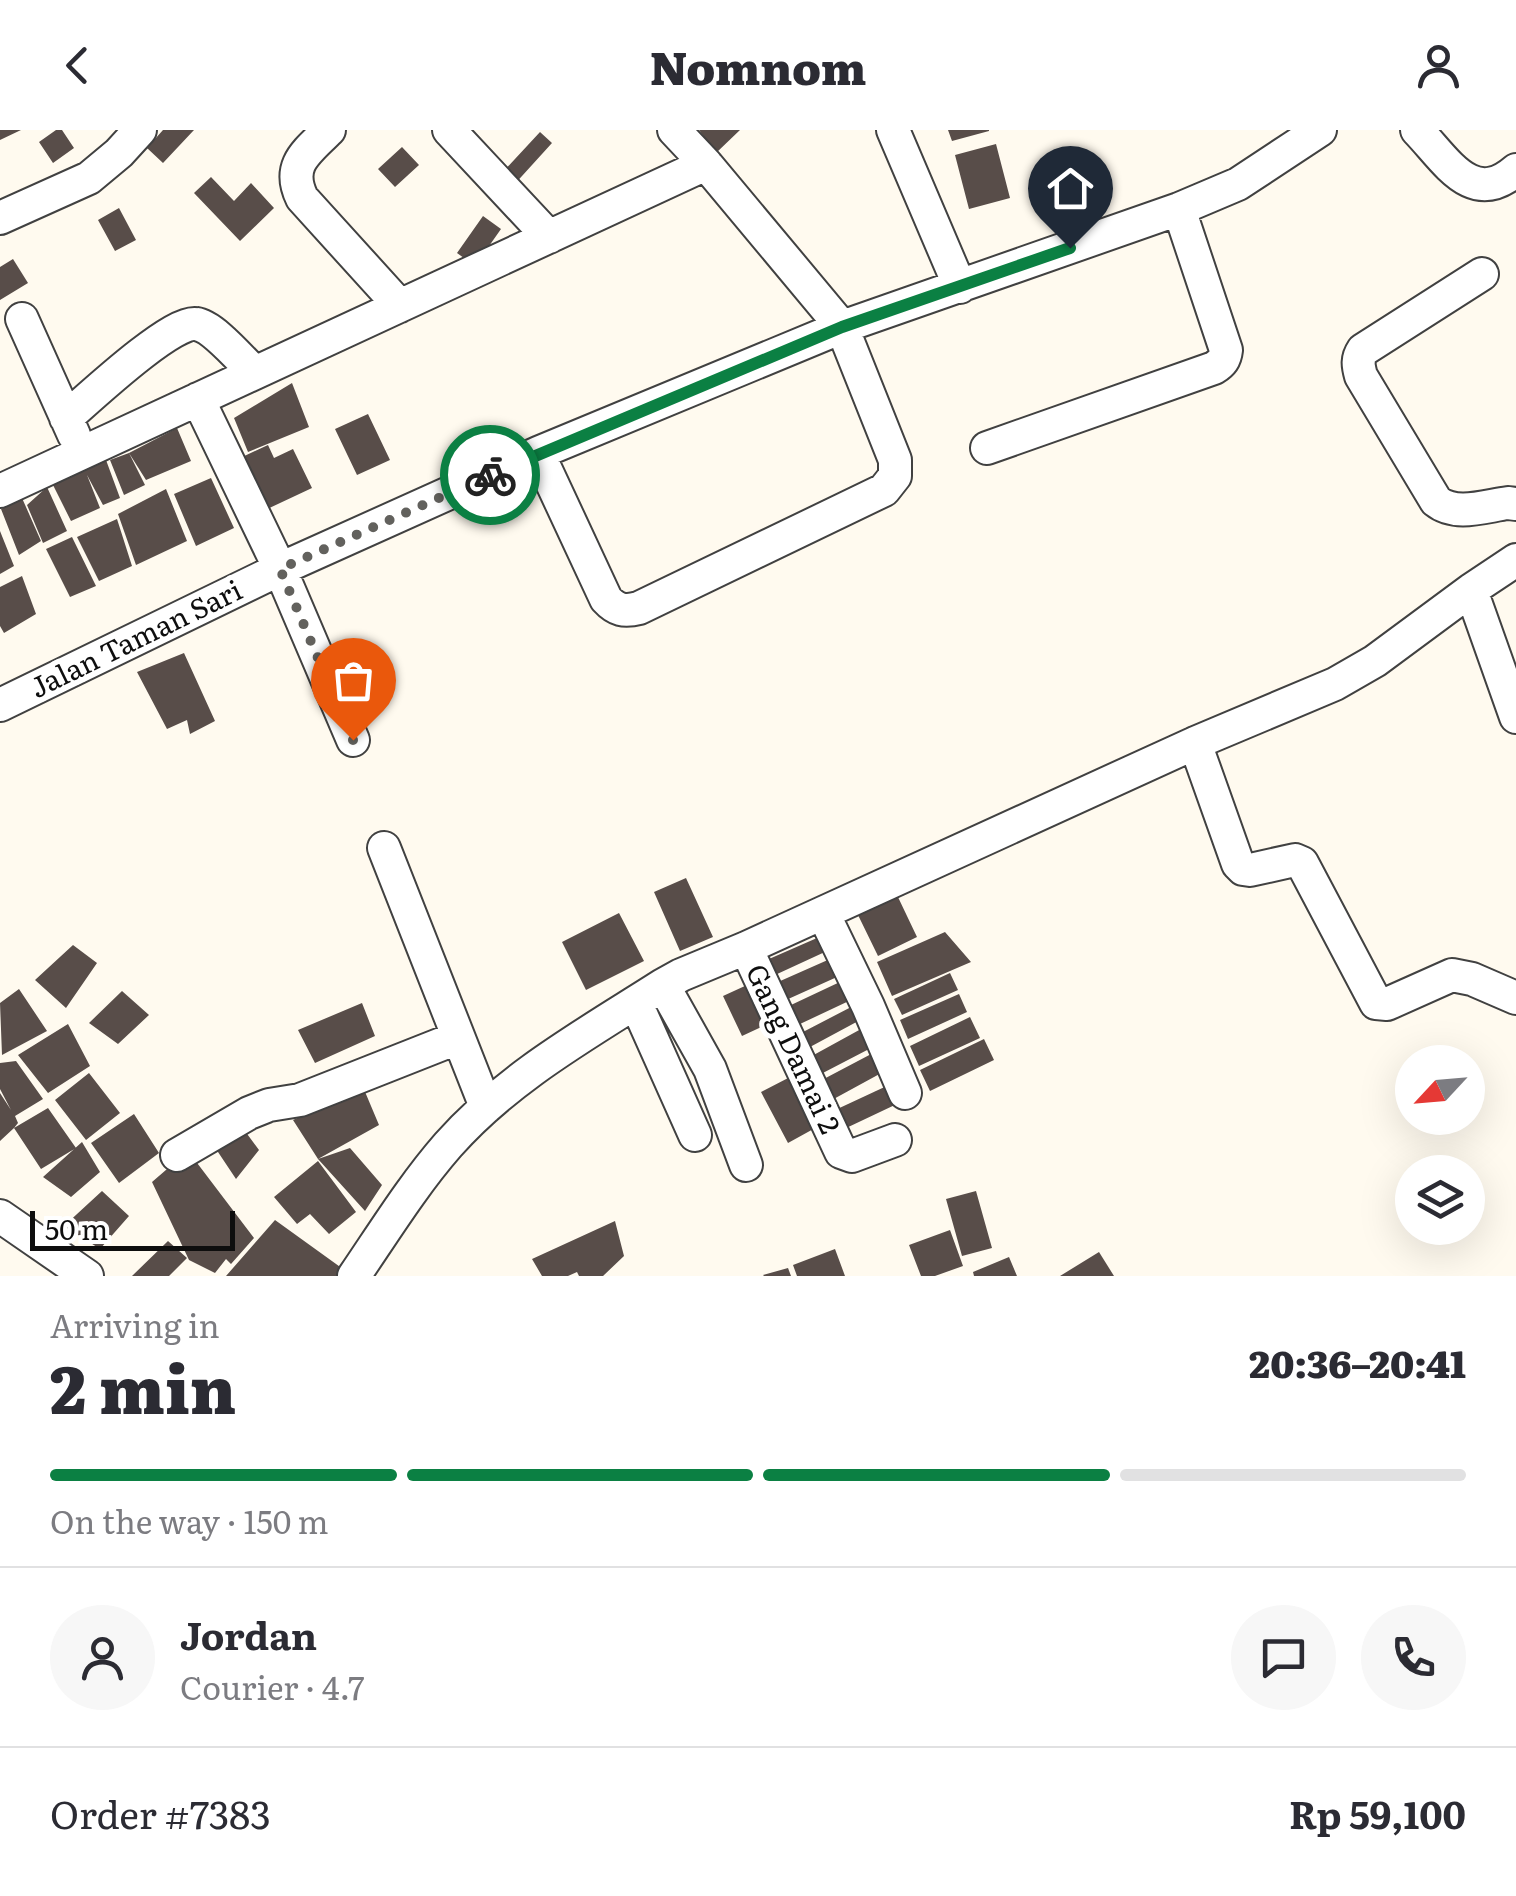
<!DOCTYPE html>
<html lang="en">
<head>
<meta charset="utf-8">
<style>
	:root { --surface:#fff; --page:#f7f7f7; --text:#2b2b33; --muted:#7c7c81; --line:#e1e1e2; --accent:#0b8043 }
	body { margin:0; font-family:Literata,serif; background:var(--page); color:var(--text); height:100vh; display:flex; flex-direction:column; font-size:38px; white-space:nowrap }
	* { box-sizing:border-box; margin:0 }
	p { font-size:32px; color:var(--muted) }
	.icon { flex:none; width:55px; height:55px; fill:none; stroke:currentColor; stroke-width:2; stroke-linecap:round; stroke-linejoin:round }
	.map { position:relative; height:1146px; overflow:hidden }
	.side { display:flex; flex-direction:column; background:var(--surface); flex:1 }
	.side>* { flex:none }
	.needle { width:65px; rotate:244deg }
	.tools { position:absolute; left:1395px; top:915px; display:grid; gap:20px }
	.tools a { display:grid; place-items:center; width:90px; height:90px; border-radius:50%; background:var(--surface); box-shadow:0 10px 40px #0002; font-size:50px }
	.scale { position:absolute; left:30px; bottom:25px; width:205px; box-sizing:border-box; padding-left:10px; border:5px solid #0e0e0e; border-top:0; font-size:28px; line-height:35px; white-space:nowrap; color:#0e0e0e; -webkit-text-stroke:8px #fff; paint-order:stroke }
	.pin { position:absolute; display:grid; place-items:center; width:85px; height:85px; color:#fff; margin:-102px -42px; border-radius:50% 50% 50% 0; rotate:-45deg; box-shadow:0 0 10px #0007 }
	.pin .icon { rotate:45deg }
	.courier { position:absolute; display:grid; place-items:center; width:100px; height:100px; margin:-50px; border:8px solid #0b8043; border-radius:50%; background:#fff; color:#222; box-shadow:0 2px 12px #0007 }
	.summary em { font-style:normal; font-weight:800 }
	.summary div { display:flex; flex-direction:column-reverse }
	.summary { display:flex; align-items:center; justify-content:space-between; height:170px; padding:0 50px }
	h1 { font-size:65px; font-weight:800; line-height:75px }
	.bar { display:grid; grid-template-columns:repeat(4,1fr); gap:15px 10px; align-content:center; height:120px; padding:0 50px }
	.bar i { height:12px; border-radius:8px; background:var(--line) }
	.bar .current { background:var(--accent) }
	.bar p { grid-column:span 4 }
	.line { display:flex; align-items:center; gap:25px; padding:0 50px; border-top:2px solid var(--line) }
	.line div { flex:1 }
	.round { display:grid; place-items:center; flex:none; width:105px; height:105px; border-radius:52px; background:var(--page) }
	header { display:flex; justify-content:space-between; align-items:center; height:130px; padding:0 50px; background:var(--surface); font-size:45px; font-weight:800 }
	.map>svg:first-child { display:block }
	.building { fill:#584d49 }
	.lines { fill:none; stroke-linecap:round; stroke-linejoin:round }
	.minor-casing { stroke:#414141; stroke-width:36 }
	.minor { stroke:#fff; stroke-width:32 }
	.done { stroke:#62615d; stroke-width:10; stroke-dasharray:0 18 }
	.route { stroke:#0b8043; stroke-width:12 }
	.labels { text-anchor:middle; stroke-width:10; stroke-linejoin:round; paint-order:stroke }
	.street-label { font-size:28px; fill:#0e0e0e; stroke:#fff }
</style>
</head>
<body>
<header><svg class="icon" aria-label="back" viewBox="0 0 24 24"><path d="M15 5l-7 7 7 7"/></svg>Nomnom<svg class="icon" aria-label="person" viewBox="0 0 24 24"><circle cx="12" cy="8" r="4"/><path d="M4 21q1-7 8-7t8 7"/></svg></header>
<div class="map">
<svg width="1516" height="1146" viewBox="0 0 1516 1146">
	<rect width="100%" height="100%" fill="#fffaef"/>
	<path class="building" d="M0,0h21l-21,10z
		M56,0h6l12,18 -21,15 -14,-21z
		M163,0h31l-31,33 -16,-15z
		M699,0h41l-24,23z
		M948,0h41v1l-37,10z
		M540,2l12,11 -40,44 -12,-12z
		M996,14l14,54 -41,11 -14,-54z
		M402,17l17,18 -24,22 -17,-18z
		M211,47l23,24 17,-18 23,25 -34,33 -46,-48z
		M119,78l17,32 -21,11 -17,-31z
		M483,86l18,13 -26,37 -18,-13z
		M13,129l15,24 -28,17v-33z
		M292,253l17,44 -61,25 -14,-34z
		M368,284l22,46 -33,15 -22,-46z
		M177,298l14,33 -45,19 -17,-27z
		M268,315l6,13 19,-9 19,39 -49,23 -25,-52z
		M129,323l16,32 -21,10 -14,-35z
		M106,330l14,38 -17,7 -16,-30 13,33 -29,13 -19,-38z
		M211,348l23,50 -38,18 -22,-52z
		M47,357l20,44 -24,12 -16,-38z
		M166,359l21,52 -51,24 -18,-51z
		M22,368l19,43 -22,14 -18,-46z
		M117,389l15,47 -33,15 -22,-44z
		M0,401l14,35 -14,8z
		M72,407l24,49 -26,11 -24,-48z
		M22,446l14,38 -32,19 -4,-7v-39z
		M184,523l31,68 -25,13 -3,-14 -20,9 -30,-57z
		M686,748l27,59 -33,14 -26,-59z
		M897,765l20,42 -39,19 -20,-41z
		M619,783l25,48 -58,29 -24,-48z
		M945,802l26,30 -79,34 -15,-34z
		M817,808l10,13 -52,24 -6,-16z
		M73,815l24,18 -31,45 -31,-28z
		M830,829l7,18 -51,23 -8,-18z
		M950,843l8,17 -56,25 -8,-16z
		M758,850l18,40 -34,16 -19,-40z
		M842,851l9,19 -51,24 -9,-19z
		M19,859l28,42 -45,24 -2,-52z
		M122,861l27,24 -31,29 -29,-21z
		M959,864l8,18 -59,27 -8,-19z
		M362,873l13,33 -60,27 -17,-33z
		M855,875l7,14 -52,28 -7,-15z
		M970,887l10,21 -61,28 -9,-20z
		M68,894l22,42 -42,27 -30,-38z
		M861,899l10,19 -52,27 -9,-18z
		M984,909l10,21 -64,31 -10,-21z
		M875,922l10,19 -55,30 -10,-20z
		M16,931l27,38 -28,17 3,7 -4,5 34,-20 28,40 -35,21 -27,-41 -14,13v-48l11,17 -11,-21v-26z
		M89,943l31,40 -34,27 -31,-40z
		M792,946l25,51 -29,16 -27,-51z
		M891,954l8,19 -57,27 -9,-19z
		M363,957l16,38 -61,34 32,-11 32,37 -17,26 -47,-52 -25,-39z
		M134,984l25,39 -40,30 -28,-40z
		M239,993l20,27 -23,29 -24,-36z
		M82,1012l18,30 -29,25 -28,-20z
		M188,1021l66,87 -23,26 -5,-5 -11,14 -26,-13 -37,-78z
		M318,1031l38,51 -27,22 -19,-20 -13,10 -23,-27z
		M102,1061l27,25 -29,33 -36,-23z
		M976,1061l16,57 -30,8 -16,-57z
		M275,1090l68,49 -7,7h-110z
		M615,1091l9,35 -21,20h-24l-2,-4 -9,4h-26l-10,-17z
		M950,1100l13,36 -28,10h-14l-12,-31z
		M168,1111l19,17 -18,18h-37z
		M835,1119l10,27h-48l-4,-11z
		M1099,1122l15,24h-54z
		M1009,1127l8,19h-43l-1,-4z
		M788,1138l3,8h-27l-1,-1z"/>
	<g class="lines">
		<defs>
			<path id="minor" d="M329,0c-22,22 -43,35 -27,68l98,108
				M449,0l100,107
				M893,0l67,157
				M1417,0c30,31 55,78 99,40
				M0,88l89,-40 30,-25 21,-23
				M1482,144l-119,76c-6,9 -5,15 -2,26l75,125c20,16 49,5 72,2l8,1
				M22,189l52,116
				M198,269l82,170 73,171
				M66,288c22,-19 106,-98 130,-94 17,2 46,37 59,49
				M987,318l227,-80c8,-5 11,-9 12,-18l-47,-141
				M538,323l68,146c10,11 18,13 33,9l245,-118 11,-14v-16l-53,-133 -136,-163 -32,-34
				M0,361l706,-327
				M1471,460l45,127
				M0,575l280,-136 258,-116 304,-126 337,-118 59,-25 82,-54
				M1195,613l43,121 5,5 7,1 45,-10 7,3 74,140 11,1 65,-29 20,4 44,19
				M384,718l102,259
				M823,783l45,93 37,87
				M746,818l95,204 11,4 43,-16
				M663,855l47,84 36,96
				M636,873l59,132
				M177,1025l72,-42 20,-8 31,-5 157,-62
				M0,1086l87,60
				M354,1146c30,-44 59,-91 94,-131 60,-68 140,-112 215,-160l18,-10 65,-27 449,-205 140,-59 40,-23 96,-71 45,-30"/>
		</defs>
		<use href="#minor" class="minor-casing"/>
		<use href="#minor" class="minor"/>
	</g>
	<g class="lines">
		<path class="done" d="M353,610l-73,-171 210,-94"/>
		<path class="route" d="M490,345l352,-148 228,-79"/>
	</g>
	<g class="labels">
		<g class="street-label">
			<text transform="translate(136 509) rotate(-26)" y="10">Jalan Taman Sari</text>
			<text transform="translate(793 919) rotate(65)" y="10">Gang Damai 2</text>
		</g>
	</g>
</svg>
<div class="tools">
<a><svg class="needle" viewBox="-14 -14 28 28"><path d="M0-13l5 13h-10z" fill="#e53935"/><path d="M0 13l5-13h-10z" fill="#7c7c81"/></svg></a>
<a><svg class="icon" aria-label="layers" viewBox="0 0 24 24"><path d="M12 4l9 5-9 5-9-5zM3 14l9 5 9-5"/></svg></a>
</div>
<div class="scale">50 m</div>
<div class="pin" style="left:353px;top:610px;background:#ea580c"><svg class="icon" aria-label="bag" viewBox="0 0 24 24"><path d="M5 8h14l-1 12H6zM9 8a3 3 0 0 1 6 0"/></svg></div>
<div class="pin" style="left:1070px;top:118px;background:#1f2937"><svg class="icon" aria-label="home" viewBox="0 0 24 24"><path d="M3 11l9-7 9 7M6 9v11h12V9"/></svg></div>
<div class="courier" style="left:490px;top:345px"><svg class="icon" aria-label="bike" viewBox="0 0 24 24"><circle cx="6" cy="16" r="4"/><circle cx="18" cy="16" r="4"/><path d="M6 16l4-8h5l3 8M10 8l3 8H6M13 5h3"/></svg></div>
</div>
<section class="side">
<div class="summary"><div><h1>2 min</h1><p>Arriving in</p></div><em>20:36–20:41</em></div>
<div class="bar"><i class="current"></i><i class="current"></i><i class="current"></i><i></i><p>On the way · 150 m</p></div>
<div class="line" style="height:180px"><a class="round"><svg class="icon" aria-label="person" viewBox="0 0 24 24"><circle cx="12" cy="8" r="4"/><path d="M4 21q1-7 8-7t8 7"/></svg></a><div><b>Jordan</b><p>Courier · 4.7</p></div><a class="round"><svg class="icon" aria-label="chat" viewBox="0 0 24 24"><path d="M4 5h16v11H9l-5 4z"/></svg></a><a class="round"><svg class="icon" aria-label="phone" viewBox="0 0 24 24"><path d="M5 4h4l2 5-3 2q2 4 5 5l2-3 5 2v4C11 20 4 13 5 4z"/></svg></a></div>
<div class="line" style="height:130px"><div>Order #7383</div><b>Rp 59,100</b></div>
</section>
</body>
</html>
